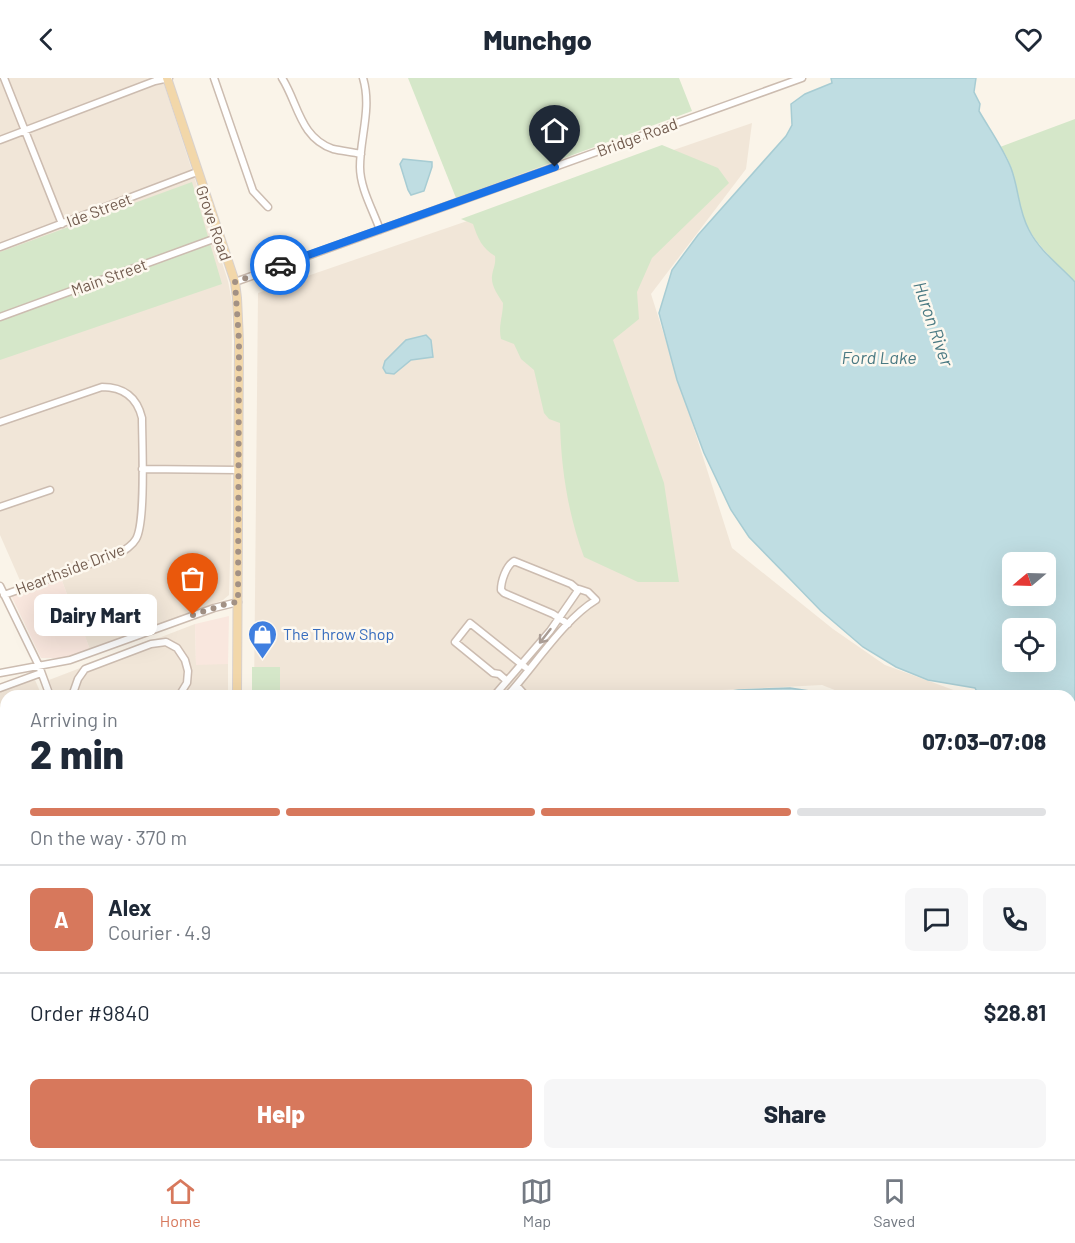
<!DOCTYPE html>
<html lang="en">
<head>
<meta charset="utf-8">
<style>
	:root { --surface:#fff; --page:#f6f6f7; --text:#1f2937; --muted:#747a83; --line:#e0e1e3; --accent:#d7785c }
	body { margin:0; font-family:Barlow,sans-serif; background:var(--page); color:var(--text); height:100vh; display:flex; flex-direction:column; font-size:22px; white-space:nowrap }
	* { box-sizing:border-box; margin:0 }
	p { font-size:20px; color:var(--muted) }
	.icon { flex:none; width:33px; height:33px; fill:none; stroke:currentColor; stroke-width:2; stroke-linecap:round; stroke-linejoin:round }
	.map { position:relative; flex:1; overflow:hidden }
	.panel { position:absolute; left:0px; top:612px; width:1076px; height:470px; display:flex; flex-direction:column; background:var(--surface); border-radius:18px 18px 0 0; box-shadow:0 6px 24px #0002 }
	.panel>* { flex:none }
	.needle { width:39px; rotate:251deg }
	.fabs { position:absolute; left:1002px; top:474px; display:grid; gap:12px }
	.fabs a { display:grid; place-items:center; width:54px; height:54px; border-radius:9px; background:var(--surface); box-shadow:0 6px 24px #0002; font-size:30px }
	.pin { position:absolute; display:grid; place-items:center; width:51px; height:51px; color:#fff; margin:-62px -26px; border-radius:50% 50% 50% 0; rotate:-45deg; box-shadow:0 0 6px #0007 }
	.pin .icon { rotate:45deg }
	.courier { position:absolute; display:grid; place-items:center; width:60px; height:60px; margin:-30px; border:4px solid #1a73e8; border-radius:50%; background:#fff; color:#222; box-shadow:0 2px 8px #0007 }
	.bubble { position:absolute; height:42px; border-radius:9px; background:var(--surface); box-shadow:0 6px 24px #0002; font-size:20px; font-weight:800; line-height:42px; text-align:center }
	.headline em { font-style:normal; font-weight:800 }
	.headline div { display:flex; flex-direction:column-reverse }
	.headline { display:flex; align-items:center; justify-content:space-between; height:102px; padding:0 30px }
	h1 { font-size:39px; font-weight:800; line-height:45px }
	.bar { display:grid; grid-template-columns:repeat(4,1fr); gap:9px 6px; align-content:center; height:72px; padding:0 30px }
	.bar i { height:8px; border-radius:4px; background:var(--line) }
	.bar .current { background:var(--accent) }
	.bar p { grid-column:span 4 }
	.line { display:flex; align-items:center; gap:15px; padding:0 30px; border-top:2px solid var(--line) }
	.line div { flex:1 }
	.round { display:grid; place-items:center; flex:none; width:63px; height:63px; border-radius:9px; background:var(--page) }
	.action { display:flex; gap:12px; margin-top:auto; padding:12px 30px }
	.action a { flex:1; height:69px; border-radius:9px; background:var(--accent); color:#fff; font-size:24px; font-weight:800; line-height:69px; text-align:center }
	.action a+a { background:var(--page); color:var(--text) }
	header { display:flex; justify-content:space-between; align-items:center; height:78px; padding:0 30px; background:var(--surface); font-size:27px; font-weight:800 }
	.tab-bar { display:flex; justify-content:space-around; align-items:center; height:84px; border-top:2px solid var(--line); background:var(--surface); font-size:16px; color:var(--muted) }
	.tab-bar a { display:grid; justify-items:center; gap:3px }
	.tab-bar .current { color:var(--accent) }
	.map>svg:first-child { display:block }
	.residential { fill:#f1e6d8 }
	.commercial { fill:#f9e7de }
	.green { fill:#d5e7c9 }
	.water { fill:#bfdde2; stroke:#a7ccd3; stroke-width:1.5; fill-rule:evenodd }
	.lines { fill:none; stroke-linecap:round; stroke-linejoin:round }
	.minor-casing { stroke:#ccbcb0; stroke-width:9 }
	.major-casing { stroke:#d8d1ce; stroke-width:10 }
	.minor { stroke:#fff; stroke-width:6 }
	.major { stroke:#f2d7a9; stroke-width:8 }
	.oneway { stroke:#aa9d95 }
	.done { stroke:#a29185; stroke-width:6; stroke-dasharray:0 10.8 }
	.route { stroke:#1a73e8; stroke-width:8 }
	.labels { text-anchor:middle; stroke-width:5; stroke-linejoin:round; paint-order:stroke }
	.street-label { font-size:16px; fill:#725c4f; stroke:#fdf8ef }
	.shop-label { font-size:16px; fill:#366cbe; stroke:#fdf8ef; text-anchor:start }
	.water-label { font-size:18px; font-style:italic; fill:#4b7a83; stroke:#fdf8ef }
</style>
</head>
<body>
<header><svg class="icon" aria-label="back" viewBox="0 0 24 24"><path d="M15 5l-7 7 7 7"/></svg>Munchgo<svg class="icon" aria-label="heart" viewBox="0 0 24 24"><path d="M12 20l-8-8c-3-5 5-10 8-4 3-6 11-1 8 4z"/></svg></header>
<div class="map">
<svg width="1075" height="1081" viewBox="0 0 1075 1081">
	<rect width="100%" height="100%" fill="#faf4e9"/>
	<path class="residential" d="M0,0h162l66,203 4,21 -1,223 -2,70 -6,5 -133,50 -7,-19h-3l-21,-59 -37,13 -22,-50z
		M752,45l-6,46 -95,125 81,254 101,81 52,36 85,31h-120l-28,-11 -121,6 -20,5h-427l4,-403z
		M195,546l1,40h32v32h-173l-6,-16z
		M35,602l7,16h-36v326l-6,2v-333z
		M0,949l6,17v110h40l-4,5h-42z
		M61,1076h332l-2,5h-334z"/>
	<path class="commercial" d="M59,494l21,59 3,-1 7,20 -25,8h-24l-33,-69z
		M229,538l-1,48 -32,1 -1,-41z"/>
	<path class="green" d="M408,0h271l13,33 -236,87z
		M1075,41v163c-19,-20 -42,-39 -52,-65 -9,-22 -6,-50 -23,-70z
		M662,67l56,23 11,15 -77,75 -15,34 2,27 -26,21 51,143 15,99h-41l-54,-25c-16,-43 -23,-89 -24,-134l-11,-4 -5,-6 -10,-43 -13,-11 -7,-15 -13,-5c-3,-13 2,-23 2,-36 -5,-8 -12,-17 -11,-27 1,-8 4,-11 3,-20 -13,-8 -17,-17 -22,-32l-12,-5z
		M192,104l30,102 -222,76v-108z
		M252,589h28v26h-28z
		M1070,911l5,7v163h-349l3,-5h341z"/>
	<path class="water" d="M831,0h145l-2,14 6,12 -1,7c11,19 24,37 32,57 8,21 7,42 18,62 10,20 31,36 46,52v664l-5,1v-251h-91l-4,-8 -47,-8 -32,-13 -33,-20 -42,-36 -33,-34 -39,-40 -18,-27 -27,-57 -27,-73 -18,-67 13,-43 26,-35 88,-99 6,-11 -1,-21 14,-10 27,-11zM1012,484h34v34h-34zM1012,550h34v34h-34z
		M403,81l29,3v5l-8,24 -13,4 -3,-5 -8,-26z
		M426,257l5,5 2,17 -22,3 -17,14 -8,-1 -3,-5 2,-7 21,-21z
		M790,610l53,8h-144l39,-6z
		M393,1076h336l-3,5h-335z"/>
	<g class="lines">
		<defs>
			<path id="minor" d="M4,0l58,146
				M214,0l39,113 15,16
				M282,0c16,25 18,60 51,71 9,2 19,3 28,5
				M363,0c9,30 -3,59 -3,89 0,21 13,43 20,63
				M0,62l155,-59 14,-3
				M0,169l197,-75
				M235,204l567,-204
				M0,239l219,-80
				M0,344l102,-35c21,0 35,10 40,31 0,23 4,104 -6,121 -4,7 -11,11 -18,15l-114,41
				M142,391l96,1
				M0,429l50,-17
				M0,508l39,80 11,30
				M568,546l-15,-10 -49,-21 -3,-3c0,-9 5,-24 13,-29l57,23 7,6
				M0,595l70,-13 144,-52 24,-6
				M507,603l-8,-7 -6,-1 -38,-31 15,-19 55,44
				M517,608l9,10
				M0,610l41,-15
				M72,618l6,-17 7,-10 66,-25 15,-2 11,6 8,12 3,11 -1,12 -8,13
				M494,618l56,-65 29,-42 9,3 8,8c-32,19 -63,68 -89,96
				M0,694l6,-2
				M0,771l6,-2
				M0,861l6,-2
				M0,948l6,-2
				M0,1031l6,-2"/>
			<path id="major" d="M167,0l68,204 2,16 2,43 -2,355
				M50,1081l4,-5"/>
		</defs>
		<use href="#minor" class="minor-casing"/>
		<use href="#major" class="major-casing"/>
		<use href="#minor" class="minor"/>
		<use href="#major" class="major"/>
	</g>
	<defs><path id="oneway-shaft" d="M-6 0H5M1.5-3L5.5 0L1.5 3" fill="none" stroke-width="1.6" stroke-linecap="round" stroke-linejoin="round" transform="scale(1.5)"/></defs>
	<use class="oneway" href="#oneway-shaft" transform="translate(545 558) rotate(128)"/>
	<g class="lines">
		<path class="done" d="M193,537l33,-11 12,-2 1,-261 -4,-59 45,-17"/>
		<path class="route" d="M280,187l275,-98"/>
	</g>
	<defs>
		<symbol id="shop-pin" viewBox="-11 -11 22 30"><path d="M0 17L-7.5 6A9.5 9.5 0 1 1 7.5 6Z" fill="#3f7fe0" stroke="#fdf8ef"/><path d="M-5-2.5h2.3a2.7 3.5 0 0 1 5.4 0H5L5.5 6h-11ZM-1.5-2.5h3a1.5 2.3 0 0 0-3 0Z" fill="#fff"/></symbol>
	</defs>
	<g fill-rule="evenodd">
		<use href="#shop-pin" x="246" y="540" width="33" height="45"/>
	</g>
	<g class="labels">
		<g class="street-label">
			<text transform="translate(637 59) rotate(-20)" y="6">Bridge Road</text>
			<text transform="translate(99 132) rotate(-21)" y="6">Ide Street</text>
			<text transform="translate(214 145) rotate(71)" y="6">Grove Road</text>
			<text transform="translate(109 199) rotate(-20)" y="6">Main Street</text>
			<text transform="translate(70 491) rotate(-21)" y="6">Hearthside Drive</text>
		</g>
		<g class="shop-label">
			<text x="283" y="562">The Throw Shop</text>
		</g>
		<g class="water-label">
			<text transform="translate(933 246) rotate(71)" y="6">Huron River</text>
			<text x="879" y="286">Ford Lake</text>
		</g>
	</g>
</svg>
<div class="fabs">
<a><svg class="needle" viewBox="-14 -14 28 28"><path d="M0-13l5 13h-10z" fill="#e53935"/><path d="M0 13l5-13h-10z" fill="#747a83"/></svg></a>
<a><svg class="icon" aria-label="locate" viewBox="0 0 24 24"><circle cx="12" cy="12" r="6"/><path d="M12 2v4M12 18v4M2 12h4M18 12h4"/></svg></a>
</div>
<div class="pin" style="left:193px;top:537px;background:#ea580c"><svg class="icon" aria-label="bag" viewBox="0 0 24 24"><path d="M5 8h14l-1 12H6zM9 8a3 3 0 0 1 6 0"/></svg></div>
<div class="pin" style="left:555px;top:89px;background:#1f2937"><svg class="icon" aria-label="home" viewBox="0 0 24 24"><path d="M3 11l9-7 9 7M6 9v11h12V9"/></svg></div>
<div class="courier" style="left:280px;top:187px"><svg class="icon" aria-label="car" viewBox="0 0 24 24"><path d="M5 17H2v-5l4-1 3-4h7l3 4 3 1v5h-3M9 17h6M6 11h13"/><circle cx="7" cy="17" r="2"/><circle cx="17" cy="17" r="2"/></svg></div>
<div class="bubble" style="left:34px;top:516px;width:123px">Dairy Mart</div>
<section class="panel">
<div class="headline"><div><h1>2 min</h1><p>Arriving in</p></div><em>07:03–07:08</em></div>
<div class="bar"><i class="current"></i><i class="current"></i><i class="current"></i><i></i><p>On the way · 370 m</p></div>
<div class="line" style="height:108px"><b class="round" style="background:var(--accent);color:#fff">A</b><div><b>Alex</b><p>Courier · 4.9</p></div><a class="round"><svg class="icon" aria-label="chat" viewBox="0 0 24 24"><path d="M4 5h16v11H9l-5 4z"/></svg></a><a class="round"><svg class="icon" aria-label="phone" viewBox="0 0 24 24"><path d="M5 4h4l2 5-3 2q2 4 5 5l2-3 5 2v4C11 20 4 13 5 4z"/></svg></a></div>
<div class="line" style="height:78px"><div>Order #9840</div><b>$28.81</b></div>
<div class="action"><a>Help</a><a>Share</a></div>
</section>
</div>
<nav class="tab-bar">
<a class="current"><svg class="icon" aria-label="home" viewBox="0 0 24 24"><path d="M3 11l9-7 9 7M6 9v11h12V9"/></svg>Home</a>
<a><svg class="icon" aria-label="map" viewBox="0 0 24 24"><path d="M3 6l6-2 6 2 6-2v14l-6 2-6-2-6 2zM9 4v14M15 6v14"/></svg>Map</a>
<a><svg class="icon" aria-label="saved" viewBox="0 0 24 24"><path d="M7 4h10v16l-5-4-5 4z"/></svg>Saved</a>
</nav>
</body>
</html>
